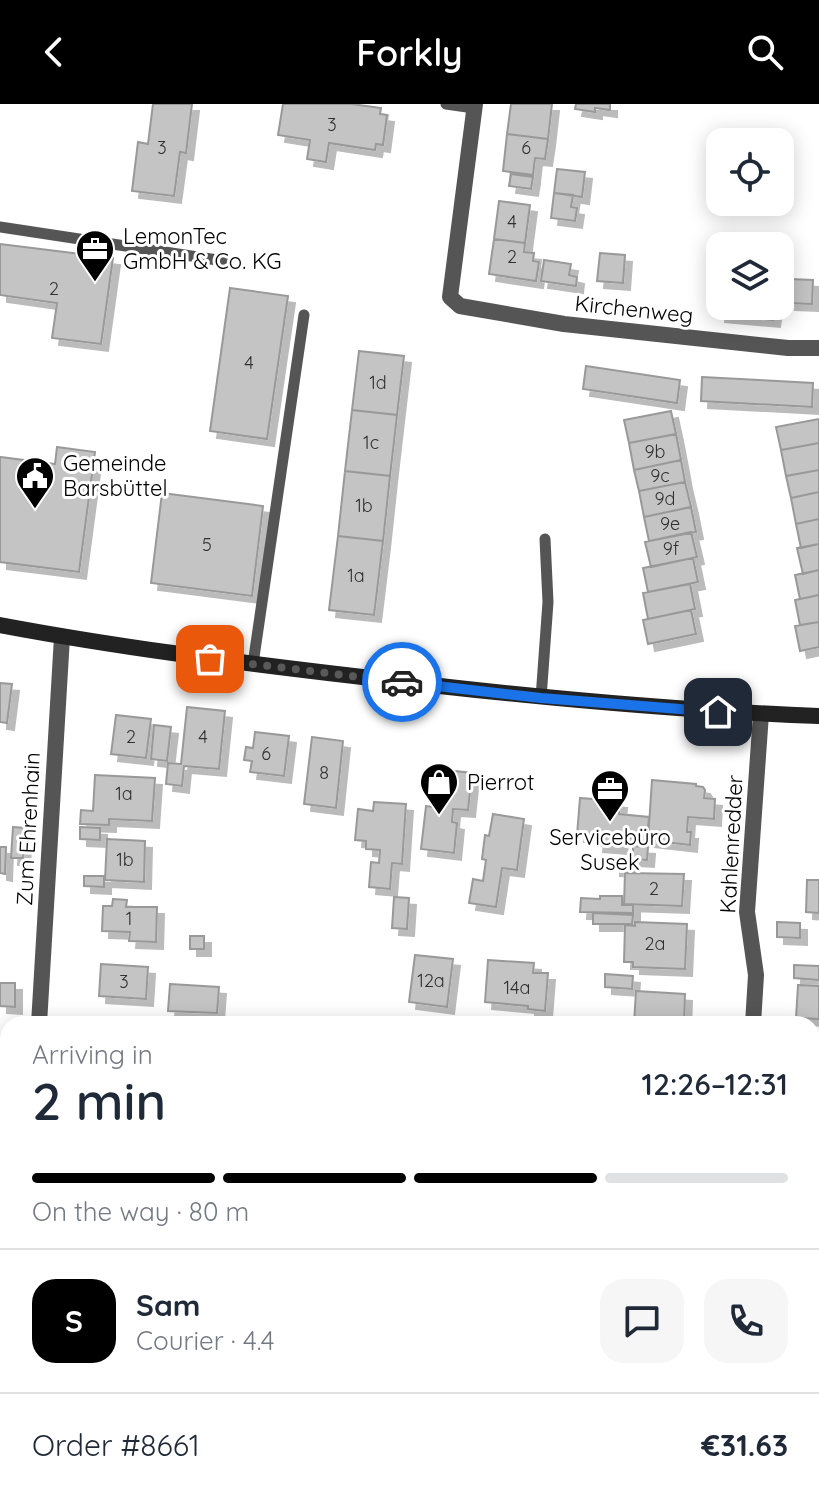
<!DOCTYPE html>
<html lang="en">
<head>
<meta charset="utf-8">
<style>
	:root { --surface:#fff; --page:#f6f6f7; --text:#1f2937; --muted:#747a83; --line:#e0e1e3; --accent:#000 }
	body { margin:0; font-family:Quicksand,sans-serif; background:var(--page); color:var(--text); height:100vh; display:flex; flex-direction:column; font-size:30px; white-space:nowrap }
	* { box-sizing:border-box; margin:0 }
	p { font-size:26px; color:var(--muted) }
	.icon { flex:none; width:44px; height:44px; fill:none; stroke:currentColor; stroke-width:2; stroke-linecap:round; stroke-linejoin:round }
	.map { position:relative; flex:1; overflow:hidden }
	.sheet { position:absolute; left:0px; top:912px; width:820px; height:496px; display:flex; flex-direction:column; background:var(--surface); border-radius:24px 24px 0 0; box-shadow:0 4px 20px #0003 }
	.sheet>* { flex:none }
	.buttons { position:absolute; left:706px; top:24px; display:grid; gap:16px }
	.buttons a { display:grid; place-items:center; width:88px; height:88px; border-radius:16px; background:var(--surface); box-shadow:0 4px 20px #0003; font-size:40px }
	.pin { position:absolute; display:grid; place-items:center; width:68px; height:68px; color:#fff; margin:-34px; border-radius:16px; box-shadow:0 4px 12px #0006 }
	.courier { position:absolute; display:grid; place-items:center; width:80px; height:80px; margin:-40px; border:6px solid #1a73e8; border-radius:50%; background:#fff; color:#222; box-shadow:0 2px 10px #0007 }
	.overview em { font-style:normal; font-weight:600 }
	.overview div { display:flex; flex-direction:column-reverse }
	.overview { display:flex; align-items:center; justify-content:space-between; height:136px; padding:0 32px }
	h1 { font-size:52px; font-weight:600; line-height:60px }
	.bar { display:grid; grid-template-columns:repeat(4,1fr); gap:12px 8px; align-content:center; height:96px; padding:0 32px }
	.bar i { height:10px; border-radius:6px; background:var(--line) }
	.bar .active { background:var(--accent) }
	.bar p { grid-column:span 4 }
	.line { display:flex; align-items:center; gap:20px; padding:0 32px; border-top:2px solid var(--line) }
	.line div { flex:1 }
	.round { display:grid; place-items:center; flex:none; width:84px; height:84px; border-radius:24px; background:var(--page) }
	header { display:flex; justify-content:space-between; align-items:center; height:104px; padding:0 32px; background:var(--accent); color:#fff; font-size:36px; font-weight:600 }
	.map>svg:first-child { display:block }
	.building { fill:#c4c4c4; stroke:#999; stroke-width:2; filter:url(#shadow) }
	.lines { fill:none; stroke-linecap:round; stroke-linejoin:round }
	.lane { stroke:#555; stroke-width:11 }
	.street { stroke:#555; stroke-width:16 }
	.secondary { stroke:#222; stroke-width:16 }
	.done { stroke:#595959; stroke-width:8; stroke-dasharray:0 14.4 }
	.route { stroke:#1a73e8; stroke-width:10 }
	.labels { text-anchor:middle; stroke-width:6; stroke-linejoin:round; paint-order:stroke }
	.number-label { font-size:18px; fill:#313131 }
	.poi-label { font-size:22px; fill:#000; stroke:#fff; text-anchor:start }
	.street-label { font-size:22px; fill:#000; stroke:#fff }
</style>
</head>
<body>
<header><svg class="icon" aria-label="back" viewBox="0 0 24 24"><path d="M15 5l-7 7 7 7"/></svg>Forkly<svg class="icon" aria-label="search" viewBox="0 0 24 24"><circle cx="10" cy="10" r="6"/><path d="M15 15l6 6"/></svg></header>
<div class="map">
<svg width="819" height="1408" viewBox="0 0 819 1408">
	<defs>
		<filter id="shadow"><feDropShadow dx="7" dy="7" stdDeviation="0" flood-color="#0004"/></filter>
	</defs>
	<rect width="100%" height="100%" fill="#fff"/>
	<path class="building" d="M153,0h39l-6,49 -6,-1 -6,44 -42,-5 6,-49 10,2z
		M283,0h69l29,4 -1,6 7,1 -4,30 -7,-1 -1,6 -46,-7 -3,19 -19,-3 3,-19 -32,-5z
		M511,0h41l-4,35 -41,-5z
		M576,0h34v6l-15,-2v4l-20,-3z
		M507,30l41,5 -3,20 -10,-1 -2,17 -30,-4z
		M557,65l28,3 -3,25 -28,-4z
		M511,70l22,3 -2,12 -22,-3z
		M554,89l19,2 -2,12 6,1 -2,13 -24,-3z
		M499,97l31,4 -5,38 -31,-4z
		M494,135l31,4 -1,9 10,1 -1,8 6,1 -3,19 -47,-7z
		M0,140l113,14 -12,86 -49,-6 5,-35 -57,-8z
		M600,149l25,2 -2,28 -26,-2z
		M544,156l27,4 -2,11 8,2 -1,9 -35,-5z
		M789,175l24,1 -1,24 -24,-1z
		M230,184l58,8 -21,143 -57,-8z
		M720,192v10h55l-2,14 -55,-5z
		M359,247l45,5 -7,59 -45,-5z
		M586,262l94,14 -3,23 -94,-14z
		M702,273l111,6 -1,24 -111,-6z
		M352,306l45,5 -7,61 -45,-5z
		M671,307l5,23 -47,9 -5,-23z
		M819,315v24l-38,7 -5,-23z
		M676,330l5,26 -47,10 -5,-27z
		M819,339v27l-33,6 -5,-26z
		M57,343l38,5 -16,120 -79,-10v-105l55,7z
		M681,356l4,22 -46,9 -5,-21z
		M819,366v22l-28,6 -5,-22z
		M345,367l45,5 -7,65 -45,-5z
		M685,378l6,25 -47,10 -5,-26z
		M819,388v27l-23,5 -5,-26z
		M162,389l101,13 -11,90 -101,-13z
		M691,403l5,25 -47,9 -5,-24z
		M819,415v25l-18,4 -5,-24z
		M691,428l6,25 -46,10 -6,-25z
		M338,432l45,5 -9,74 -45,-5z
		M819,440v26l-16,4 -6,-26z
		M693,454l5,24 -50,10 -5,-24z
		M819,466v25l-19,4 -5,-24z
		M690,480l5,25 -47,10 -5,-26z
		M819,491v27l-19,3 -5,-25z
		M691,506l5,24 -48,10 -5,-24z
		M819,518v25l-19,4 -5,-25z
		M0,579l12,1 -5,39 -7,-1z
		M187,603l38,4 -6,58 -35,-3 -2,20 -16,-2 2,-21 13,1z
		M116,611l35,4 -5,39 -35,-4z
		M154,621l17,2 -4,34 -16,-2z
		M255,628l34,4 -5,40 -34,-4 2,-11 -8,-1 2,-13 7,1z
		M312,633l31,4 -7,67 -32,-4z
		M438,665l34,4 -4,37 -15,-1 -1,13 5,1 -3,30 -33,-4 5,-43 8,1z
		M95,671l60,3 -3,43 -43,-2v6l-29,-1 1,-14 12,1z
		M652,676l44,4v2l7,1 2,3 -1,8 11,1 -1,20 -26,-2 -1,15h4l-1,13 -42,-5z
		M580,694l40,3 -1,13 30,3 -2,23 -26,-3 -1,10 -24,-2 1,-9 -20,-1z
		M374,698l32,2 -4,60 -10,-1 -2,26 -21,-2 2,-25 8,1 1,-13 -14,-1v-8l-11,-1 3,-31 15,2z
		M493,710l31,5 -7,51 -15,-2 -6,39 -27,-4 4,-24 10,2 3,-21 -4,-1 3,-24 4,1z
		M13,723l12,1 -2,30h-12z
		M80,723l20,1v12l-20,-1z
		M107,735l38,2 -1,41 -39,-2z
		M633,742l15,1 -1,13 -14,-1z
		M0,743h6l-1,27 -5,-1z
		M613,756l17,1v9l-17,-1z
		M625,769l59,1 -2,32 -58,-2z
		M84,772h20v11l-20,-1z
		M807,776h12v33l-13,-1z
		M600,792h22v9h11v8l-53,-1 1,-14 19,1z
		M394,793l15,1 -2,31 -15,-1z
		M113,795l14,1 -1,7h31l-1,35 -27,-1 1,-9 -28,-1 1,-25h9z
		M593,809l40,2 -1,9h-39z
		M635,818l52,2 -2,45 -52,-2v-5h-9l1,-37 10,1z
		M777,818l23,1v15l-23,-1z
		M190,832h14v13h-14z
		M415,851l38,4 -6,48 -38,-5z
		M488,856l46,3 -1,10h15l-3,38 -17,-2v-3l-43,-4z
		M101,860l47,3 -2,32 -47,-3z
		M794,861l25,1v14l-25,-2z
		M605,870l28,2 -1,13 -27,-2z
		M0,879h15v24l-15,-1z
		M170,880l49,3 -2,26 -49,-2z
		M798,881l21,1v33l-23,-1z
		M636,887l49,3 -1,30h-50z
		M812,941l7,1v38l-7,-1z
		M812,1001h7v44h-3l-1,8h-3z
		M812,1061h7v42h-7z
		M812,1120h7v41l-7,-1z
		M812,1177l7,1v40l-7,-1z
		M812,1233l7,1v35h-7z
		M67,1400h77v8h-78z
		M225,1400h19l-1,8h-19z
		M377,1400h69l-1,8 -68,-3z
		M475,1400h25v8h-25z
		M576,1400h38v8h-38z
		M614,1400h39l-1,8h-38z"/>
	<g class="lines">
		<path class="lane" d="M446,0l28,4
			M0,123l224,34
			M253,560l51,-349
			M541,594l7,-96 -3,-63"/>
		<path class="street" d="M475,0l-25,193 10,9 104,18 224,24h31
			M39,920l23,-387
			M753,920l3,-49 -9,-63 14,-198
			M10,1408v-8
			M713,1408l1,-8"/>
		<path class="secondary" d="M0,521c117,22 235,37 354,51 155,19 309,34 465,40"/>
	</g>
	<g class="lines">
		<path class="done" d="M210,555l192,23"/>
		<path class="route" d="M402,578l139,16 177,14"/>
	</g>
	<defs>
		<symbol id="office-pin" viewBox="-11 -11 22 30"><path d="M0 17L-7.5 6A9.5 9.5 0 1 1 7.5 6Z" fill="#000" stroke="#fff"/><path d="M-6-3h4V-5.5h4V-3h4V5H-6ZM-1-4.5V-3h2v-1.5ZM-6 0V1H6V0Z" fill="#fff"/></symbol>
		<symbol id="civic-pin" viewBox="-11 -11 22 30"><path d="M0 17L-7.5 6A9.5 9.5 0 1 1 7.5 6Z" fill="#000" stroke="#fff"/><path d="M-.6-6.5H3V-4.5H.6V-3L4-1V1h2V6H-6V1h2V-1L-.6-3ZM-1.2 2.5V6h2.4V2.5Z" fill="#fff"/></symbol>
		<symbol id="shop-pin" viewBox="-11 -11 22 30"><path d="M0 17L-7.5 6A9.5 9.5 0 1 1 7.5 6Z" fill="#000" stroke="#fff"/><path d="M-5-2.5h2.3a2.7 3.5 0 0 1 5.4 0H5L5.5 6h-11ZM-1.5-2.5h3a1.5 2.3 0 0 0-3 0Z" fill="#fff"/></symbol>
	</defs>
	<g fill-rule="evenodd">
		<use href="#office-pin" x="73" y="123" width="44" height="60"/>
		<use href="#civic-pin" x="13" y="350" width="44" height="60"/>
		<use href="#shop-pin" x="417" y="656" width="44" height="60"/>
		<use href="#office-pin" x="588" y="663" width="44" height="60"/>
	</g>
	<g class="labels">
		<g class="number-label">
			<text x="332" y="27">3</text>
			<text x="162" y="50">3</text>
			<text x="526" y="50">6</text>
			<text x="512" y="124">4</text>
			<text x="512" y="159">2</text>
			<text x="54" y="191">2</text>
			<text x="249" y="265">4</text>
			<text x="378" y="285">1d</text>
			<text x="371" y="345">1c</text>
			<text x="655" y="354">9b</text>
			<text x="660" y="378">9c</text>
			<text x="665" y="401">9d</text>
			<text x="364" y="408">1b</text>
			<text x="670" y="426">9e</text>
			<text x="207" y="447">5</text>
			<text x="671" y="451">9f</text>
			<text x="356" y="478">1a</text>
			<text x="131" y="639">2</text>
			<text x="203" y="639">4</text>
			<text x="266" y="656">6</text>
			<text x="324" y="675">8</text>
			<text x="124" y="696">1a</text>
			<text x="125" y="762">1b</text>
			<text x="654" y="791">2</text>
			<text x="129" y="821">1</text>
			<text x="655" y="846">2a</text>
			<text x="431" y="883">12a</text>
			<text x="124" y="884">3</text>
			<text x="517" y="890">14a</text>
		</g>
		<g class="poi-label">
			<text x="123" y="140">LemonTec<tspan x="123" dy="25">GmbH &amp; Co. KG</tspan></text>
			<text x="63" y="367">Gemeinde<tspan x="63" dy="25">Barsbüttel</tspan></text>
			<text x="467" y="686">Pierrot</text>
			<text x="610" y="741" text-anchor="middle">Servicebüro<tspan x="610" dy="25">Susek</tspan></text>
		</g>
		<g class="street-label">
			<text transform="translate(634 205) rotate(6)" y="8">Kirchenweg</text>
			<text transform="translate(28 725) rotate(-87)" y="8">Zum Ehrenhain</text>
			<text transform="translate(731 740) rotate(-87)" y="8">Kahlenredder</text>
		</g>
	</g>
</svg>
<div class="buttons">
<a><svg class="icon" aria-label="locate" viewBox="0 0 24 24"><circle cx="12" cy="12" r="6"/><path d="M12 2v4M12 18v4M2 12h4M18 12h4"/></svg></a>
<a><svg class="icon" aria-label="layers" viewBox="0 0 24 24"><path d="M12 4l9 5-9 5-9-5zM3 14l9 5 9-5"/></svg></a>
</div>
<div class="pin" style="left:210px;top:555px;background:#ea580c"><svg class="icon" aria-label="bag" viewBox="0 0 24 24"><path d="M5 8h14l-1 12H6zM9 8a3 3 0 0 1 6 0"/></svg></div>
<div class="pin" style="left:718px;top:608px;background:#1f2937"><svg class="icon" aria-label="home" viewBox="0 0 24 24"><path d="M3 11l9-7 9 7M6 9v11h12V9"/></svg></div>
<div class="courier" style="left:402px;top:578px"><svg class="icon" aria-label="car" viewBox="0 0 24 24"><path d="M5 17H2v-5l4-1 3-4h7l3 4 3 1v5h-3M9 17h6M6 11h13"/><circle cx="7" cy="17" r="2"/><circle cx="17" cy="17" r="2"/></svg></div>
<section class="sheet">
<div class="overview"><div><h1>2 min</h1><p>Arriving in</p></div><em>12:26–12:31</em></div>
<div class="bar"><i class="active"></i><i class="active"></i><i class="active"></i><i></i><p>On the way · 80 m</p></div>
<div class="line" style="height:144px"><b class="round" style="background:var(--accent);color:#fff">S</b><div><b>Sam</b><p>Courier · 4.4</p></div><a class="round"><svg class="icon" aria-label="chat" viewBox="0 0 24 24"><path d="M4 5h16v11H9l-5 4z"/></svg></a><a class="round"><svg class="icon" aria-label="phone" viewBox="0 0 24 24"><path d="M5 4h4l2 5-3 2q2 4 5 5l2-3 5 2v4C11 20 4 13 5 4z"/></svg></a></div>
<div class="line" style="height:104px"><div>Order #8661</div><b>€31.63</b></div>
</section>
</div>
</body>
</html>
